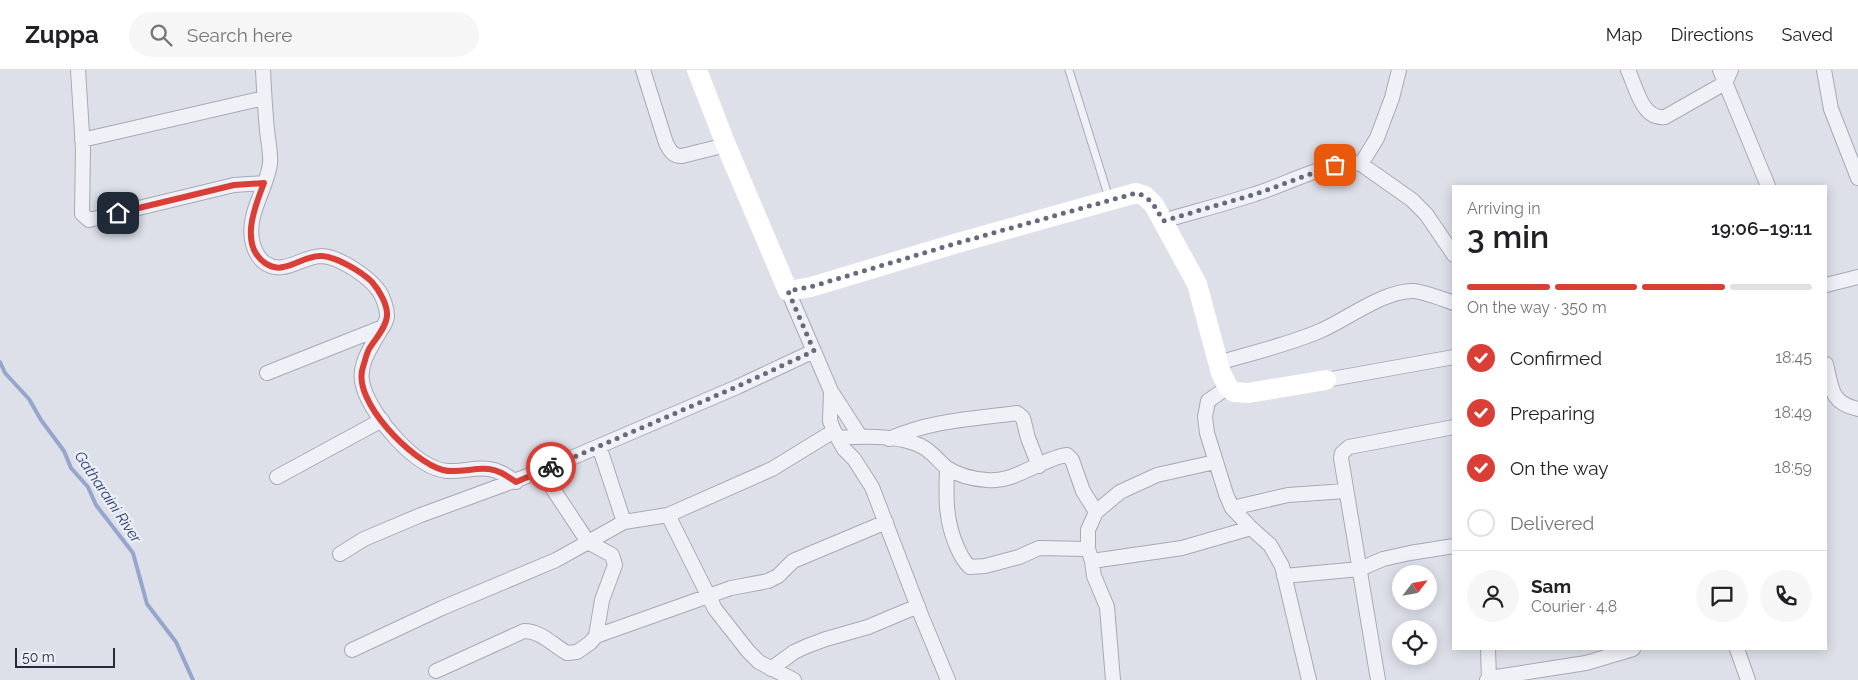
<!DOCTYPE html>
<html lang="en">
<head>
<meta charset="utf-8">
<style>
	:root { --surface:#fff; --page:#f6f6f6; --text:#202124; --muted:#757577; --line:#e0e0e0; --accent:#d93e37 }
	body { margin:0; font-family:Raleway,sans-serif; background:var(--page); color:var(--text); height:100vh; display:flex; flex-direction:column; font-size:19px; white-space:nowrap }
	* { box-sizing:border-box; margin:0 }
	p { font-size:16px; color:var(--muted) }
	.icon { flex:none; width:28px; height:28px; fill:none; stroke:currentColor; stroke-width:2; stroke-linecap:round; stroke-linejoin:round }
	.map { position:relative; flex:1; overflow:hidden }
	.sheet { position:absolute; left:1452px; top:115px; width:375px; height:465px; display:flex; flex-direction:column; background:var(--surface); border-radius:0px; box-shadow:0 2px 12px #0003 }
	.sheet>* { flex:none }
	.needle { width:32px; rotate:59deg }
	.buttons { position:absolute; left:1392px; top:495px; display:grid; gap:10px }
	.buttons a { display:grid; place-items:center; width:45px; height:45px; border-radius:50%; background:var(--surface); box-shadow:0 2px 12px #0003; font-size:25px }
	.scale { position:absolute; left:15px; bottom:12px; width:100px; box-sizing:border-box; padding-left:5px; border:2px solid #252a41; border-top:0; font-size:14px; line-height:18px; white-space:nowrap; color:#252a41; -webkit-text-stroke:4px #edeff6; paint-order:stroke }
	.pin { position:absolute; display:grid; place-items:center; width:42px; height:42px; color:#fff; margin:-21px; border-radius:10px; box-shadow:0 2px 8px #0006 }
	.courier { position:absolute; display:grid; place-items:center; width:50px; height:50px; margin:-25px; border:4px solid #d93e37; border-radius:50%; background:#fff; color:#222; box-shadow:0 1px 6px #0007 }
	.headline em { font-style:normal; font-weight:600 }
	.headline div { display:flex; flex-direction:column-reverse }
	.headline { display:flex; align-items:center; justify-content:space-between; height:85px; padding:0 15px }
	h1 { font-size:32px; font-weight:600; line-height:38px }
	.bar { display:grid; grid-template-columns:repeat(4,1fr); gap:8px 5px; align-content:center; height:60px; padding:0 15px }
	.bar i { height:6px; border-radius:4px; background:var(--line) }
	.bar .current { background:var(--accent) }
	.bar p { grid-column:span 4 }
	.line { display:flex; align-items:center; gap:12px; padding:0 15px; border-top:1px solid var(--line) }
	.line div { flex:1 }
	.round { display:grid; place-items:center; flex:none; width:52px; height:52px; border-radius:26px; background:var(--page) }
	ol { padding:0 15px; list-style:none }
	li { display:flex; align-items:center; gap:15px; height:55px }
	li p { margin-inline-start:auto }
	li .icon { padding:5px; border-radius:50%; background:var(--accent); color:#fff; stroke-width:4 }
	li:last-child { color:var(--muted) }
	li i { width:28px; height:28px; border:2px solid var(--line); border-radius:50% }
	header { display:flex; align-items:center; gap:30px; box-sizing:border-box; height:70px; padding:0 25px; background:var(--surface); border-bottom:1px solid var(--line) }
	header strong { font-size:24px }
	nav { display:flex; gap:28px; margin-inline-start:auto; font-size:18px }
	.search { width:350px; height:45px; background:var(--page); display:flex; align-items:center; gap:12px; box-sizing:border-box; padding:0 18px; border-radius:28px; color:var(--muted); font-size:19px }
	.map>svg:first-child { display:block }
	.lines { fill:none; stroke-linecap:round; stroke-linejoin:round }
	.stream { stroke:#95a5cc; stroke-width:4 }
	.lane-casing { stroke:#a6a9b7; stroke-width:9 }
	.street-casing { stroke:#a6a9b7; stroke-width:16 }
	.lane { stroke:#f0f1f7; stroke-width:7 }
	.street { stroke:#f0f1f7; stroke-width:14 }
	.secondary { stroke:#fff; stroke-width:20 }
	.done { stroke:#656a7c; stroke-width:5; stroke-dasharray:0 9 }
	.route { stroke:#d93e37; stroke-width:6 }
	.labels { text-anchor:middle; stroke-width:4.5; stroke-linejoin:round; paint-order:stroke }
	.water-label { font-size:15px; font-style:italic; fill:#2c3f78; stroke:#edeff6 }
</style>
</head>
<body>
<header>
<strong>Zuppa</strong>
<div class="search"><svg class="icon" aria-label="search" viewBox="0 0 24 24"><circle cx="10" cy="10" r="6"/><path d="M15 15l6 6"/></svg>Search here</div>
<nav><a>Map</a><a>Directions</a><a>Saved</a></nav>
</header>
<div class="map">
<svg width="1858" height="610" viewBox="0 0 1858 610">
	<rect width="100%" height="100%" fill="#dde0e9"/>
	<g class="lines">
		<path class="stream" d="M0,292l5,11 24,26 12,21 23,31 7,17 17,19 8,18 37,48 14,51 29,38 17,38"/>
		<defs>
			<path id="lane" d="M1069,0l40,128"/>
			<path id="street" d="M78,0l5,79 -1,65 7,6 145,-35 30,-2
				M263,0c1,20 2,40 4,60 1,11 4,23 3,34 -4,27 -25,52 -17,80 2,8 5,14 12,19 19,13 37,-7 57,-7 18,1 47,21 57,35 4,6 8,17 8,25 0,6 -5,12 -8,17 -10,17 -23,36 -15,56 9,28 51,79 83,82 14,1 28,-4 42,-2 10,1 18,7 27,13
				M643,0l23,73c4,7 6,13 16,13l44,-11
				M1628,0c8,17 14,50 37,47l60,-34 6,-13
				M1720,0l48,116
				M1824,0l7,39 27,69
				M82,70l182,-42
				M1361,94l16,-26 15,-40 7,-28
				M1163,151c30,-9 62,-17 92,-27 28,-8 79,-36 106,-30l51,36 14,14 28,41
				M1826,215l32,-8
				M788,221l43,100 -1,30 4,10 10,18 10,10 18,28 49,128 27,65
				M1218,293c34,-10 69,-18 102,-32 26,-11 64,-41 94,-40 10,1 29,8 40,12
				M1826,294c6,24 4,39 32,45
				M267,303l116,-46
				M1326,310l128,-23
				M1228,317l-20,14 -3,16 2,16 19,61 6,14 19,20 19,17 12,21 27,114
				M831,321l29,45
				M838,368c24,-2 61,-3 83,8 11,5 17,15 26,22 12,8 26,11 40,12 28,3 55,-22 80,-25l5,5 11,31 13,21
				M889,369c43,-19 83,-20 128,-26l6,5 5,20 11,28
				M599,376l25,76
				M947,398c-1,29 -2,52 10,79 3,7 7,15 13,20l15,-1 34,-9 20,-9 49,1
				M277,407l105,-57
				M1232,438l56,-13 58,-4
				M668,445l47,94 33,42 11,11 35,18
				M340,484l24,-15 57,-24 120,-44 196,-84 77,-36
				M1092,491l90,-13 69,-20
				M1284,506l76,-7 23,-10 27,-6 44,-7
				M596,566l135,-48 37,-7 10,-5 15,-15 93,-39
				M1488,579l1,30
				M1737,579l11,31
				M352,580l90,-42 114,-48 68,-38 44,-7 104,-46 62,-38
				M771,599l23,-17 13,-6 19,-7 42,-12 50,-21
				M436,601l88,-40c17,0 29,14 43,22l10,-1 13,-9 6,-7 6,-36 13,-35 -3,-10 -24,-13 -47,-71
				M1113,610l-6,-73 -13,-31 -2,-15 -4,-12v-19l8,-18 24,-20 37,-17 58,-13
				M1378,610l-37,-222 1,-5 7,-6 105,-20
				M1487,610l9,-3 90,-14 47,-14"/>
		</defs>
		<use href="#lane" class="lane-casing"/>
		<use href="#street" class="street-casing"/>
		<use href="#lane" class="lane"/>
		<use href="#street" class="street"/>
		<path class="secondary" d="M697,0l29,75 62,146 23,-4 143,-43 182,-51 9,3 9,9 43,79 24,89 7,14 6,5 14,1 78,-13"/>
	</g>
	<g class="lines">
		<path class="done" d="M551,397l185,-80 78,-36 -26,-60 22,-4 144,-43 182,-51c15,4 20,15 27,28l93,-27 79,-29"/>
		<path class="route" d="M118,143l116,-28 30,-2c-9,23 -25,62 1,80 6,4 11,6 18,4 13,-2 25,-12 39,-11 15,1 40,16 50,26 7,8 16,23 15,34 -1,12 -12,23 -18,33 -3,6 -4,12 -6,18 -12,34 50,95 80,103 15,4 31,-3 46,-1 10,1 18,7 27,13l35,-15"/>
	</g>
	<g class="labels">
		<g class="water-label">
			<text transform="translate(108 427) rotate(56)" y="5">Gatharaini River</text>
		</g>
	</g>
</svg>
<div class="buttons">
<a><svg class="needle" viewBox="-14 -14 28 28"><path d="M0-13l5 13h-10z" fill="#e53935"/><path d="M0 13l5-13h-10z" fill="#757577"/></svg></a>
<a><svg class="icon" aria-label="locate" viewBox="0 0 24 24"><circle cx="12" cy="12" r="6"/><path d="M12 2v4M12 18v4M2 12h4M18 12h4"/></svg></a>
</div>
<div class="scale">50 m</div>
<div class="pin" style="left:1335px;top:95px;background:#ea580c"><svg class="icon" aria-label="bag" viewBox="0 0 24 24"><path d="M5 8h14l-1 12H6zM9 8a3 3 0 0 1 6 0"/></svg></div>
<div class="pin" style="left:118px;top:143px;background:#1f2937"><svg class="icon" aria-label="home" viewBox="0 0 24 24"><path d="M3 11l9-7 9 7M6 9v11h12V9"/></svg></div>
<div class="courier" style="left:551px;top:397px"><svg class="icon" aria-label="bike" viewBox="0 0 24 24"><circle cx="6" cy="16" r="4"/><circle cx="18" cy="16" r="4"/><path d="M6 16l4-8h5l3 8M10 8l3 8H6M13 5h3"/></svg></div>
<section class="sheet">
<div class="headline"><div><h1>3 min</h1><p>Arriving in</p></div><em>19:06–19:11</em></div>
<div class="bar"><i class="current"></i><i class="current"></i><i class="current"></i><i></i><p>On the way · 350 m</p></div>
<ol>
<li><svg class="icon" aria-label="check" viewBox="0 0 24 24"><path d="M5 12l5 5 9-10"/></svg>Confirmed<p>18:45</p></li>
<li><svg class="icon" aria-label="check" viewBox="0 0 24 24"><path d="M5 12l5 5 9-10"/></svg>Preparing<p>18:49</p></li>
<li><svg class="icon" aria-label="check" viewBox="0 0 24 24"><path d="M5 12l5 5 9-10"/></svg>On the way<p>18:59</p></li>
<li><i></i>Delivered</li>
</ol>
<div class="line" style="height:90px"><a class="round"><svg class="icon" aria-label="person" viewBox="0 0 24 24"><circle cx="12" cy="8" r="4"/><path d="M4 21q1-7 8-7t8 7"/></svg></a><div><b>Sam</b><p>Courier · 4.8</p></div><a class="round"><svg class="icon" aria-label="chat" viewBox="0 0 24 24"><path d="M4 5h16v11H9l-5 4z"/></svg></a><a class="round"><svg class="icon" aria-label="phone" viewBox="0 0 24 24"><path d="M5 4h4l2 5-3 2q2 4 5 5l2-3 5 2v4C11 20 4 13 5 4z"/></svg></a></div>
</section>
</div>
</body>
</html>
